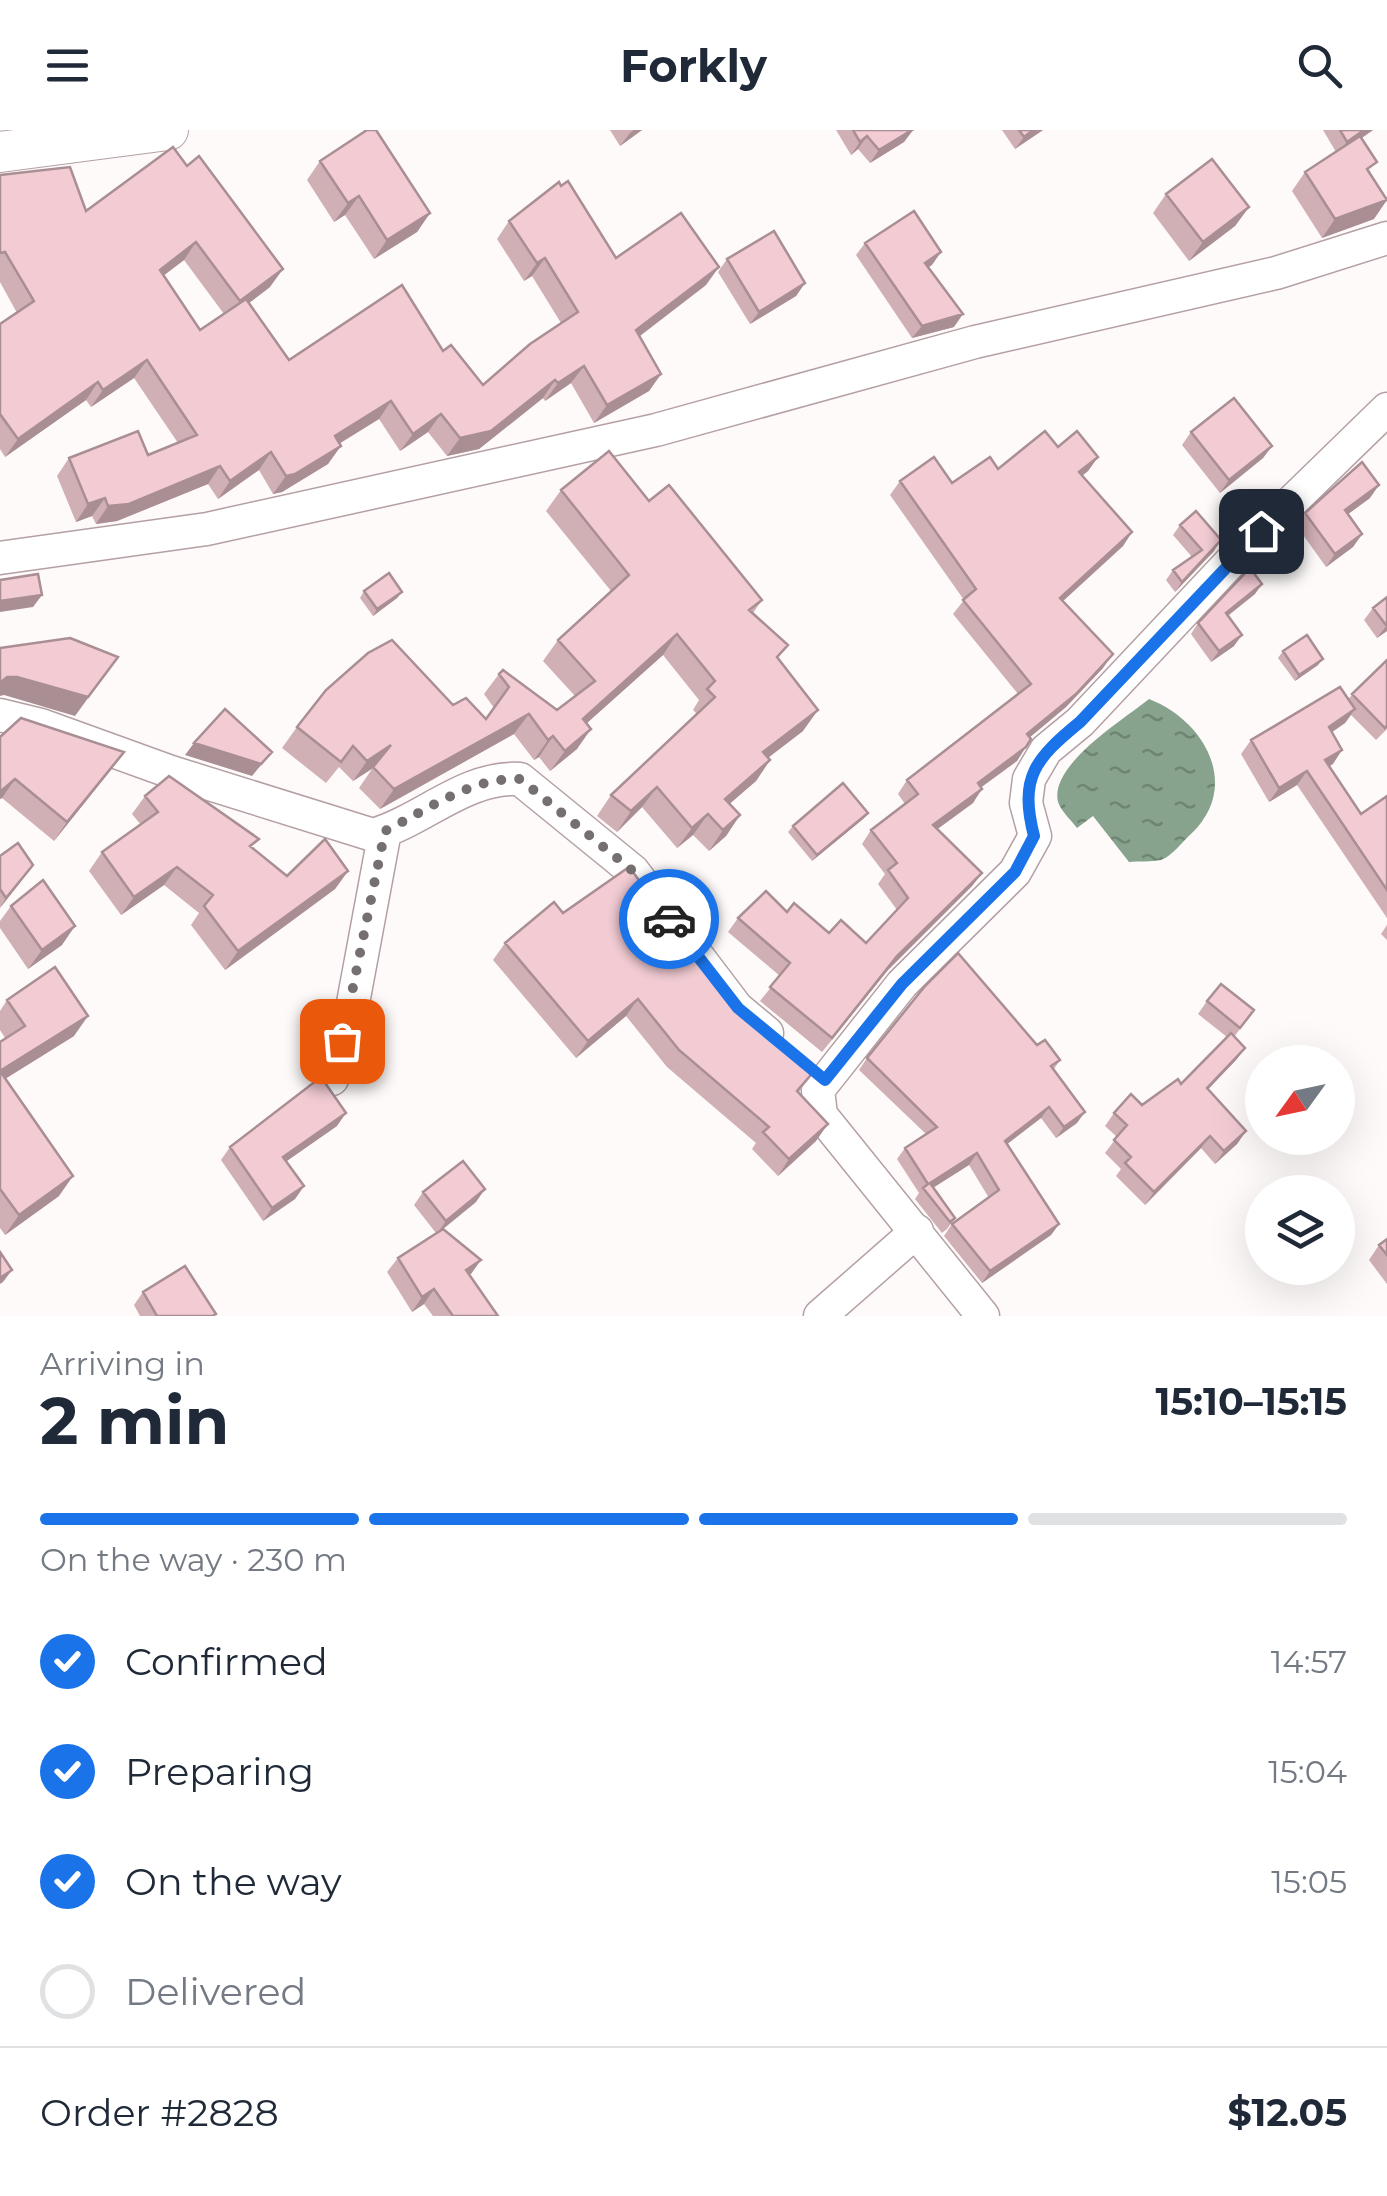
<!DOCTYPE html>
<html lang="en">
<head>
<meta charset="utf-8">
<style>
	:root { --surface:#fff; --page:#f6f6f7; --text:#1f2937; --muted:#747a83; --line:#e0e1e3; --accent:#1a73e8 }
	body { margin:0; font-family:Montserrat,sans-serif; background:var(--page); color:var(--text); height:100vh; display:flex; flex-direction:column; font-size:38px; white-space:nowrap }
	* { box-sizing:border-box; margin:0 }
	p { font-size:32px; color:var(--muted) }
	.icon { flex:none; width:55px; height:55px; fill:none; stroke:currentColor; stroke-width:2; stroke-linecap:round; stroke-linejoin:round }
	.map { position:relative; height:1186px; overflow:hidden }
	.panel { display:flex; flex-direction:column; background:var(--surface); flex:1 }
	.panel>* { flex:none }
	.needle { width:65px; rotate:237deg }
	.buttons { position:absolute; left:1245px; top:915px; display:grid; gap:20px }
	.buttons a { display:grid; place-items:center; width:110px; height:110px; border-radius:50%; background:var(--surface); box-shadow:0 10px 40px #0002; font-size:50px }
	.pin { position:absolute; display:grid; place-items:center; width:85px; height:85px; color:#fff; margin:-42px; border-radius:20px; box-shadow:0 5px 15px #0006 }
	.courier { position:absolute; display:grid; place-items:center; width:100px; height:100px; margin:-50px; border:8px solid #1a73e8; border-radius:50%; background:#fff; color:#222; box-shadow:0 2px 12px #0007 }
	.summary em { font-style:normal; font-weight:700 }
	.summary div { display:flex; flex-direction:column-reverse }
	.summary { display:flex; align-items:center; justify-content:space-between; height:170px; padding:0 40px }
	h1 { font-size:65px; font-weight:700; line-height:75px }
	.bar { display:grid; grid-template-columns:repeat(4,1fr); gap:15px 10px; align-content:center; height:120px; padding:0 40px }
	.bar i { height:12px; border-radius:8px; background:var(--line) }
	.bar .current { background:var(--accent) }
	.bar p { grid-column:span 4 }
	.line { display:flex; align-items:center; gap:25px; padding:0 40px; border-top:2px solid var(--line) }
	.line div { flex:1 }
	ol { padding:0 40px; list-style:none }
	li { display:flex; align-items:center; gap:30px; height:110px }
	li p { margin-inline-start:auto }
	li .icon { padding:10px; border-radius:50%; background:var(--accent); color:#fff; stroke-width:4 }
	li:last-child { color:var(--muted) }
	li i { width:55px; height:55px; border:5px solid var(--line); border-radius:50% }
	header { display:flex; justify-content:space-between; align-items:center; height:130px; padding:0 40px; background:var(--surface); font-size:45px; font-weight:700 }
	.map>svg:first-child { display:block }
	.water { fill:url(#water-ripples) }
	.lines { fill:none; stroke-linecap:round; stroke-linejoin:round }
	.minor-casing { stroke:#b4a0a4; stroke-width:35 }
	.major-casing { stroke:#b4a0a4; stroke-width:42 }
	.minor { stroke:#fff; stroke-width:32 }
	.major { stroke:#fff; stroke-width:40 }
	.wall { fill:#d0afb5; fill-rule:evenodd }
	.shaded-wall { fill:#a98e94 }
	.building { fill:#f2cbd3; stroke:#a98e94; stroke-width:2.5 }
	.done { stroke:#756f70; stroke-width:10; stroke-dasharray:0 18 }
	.route { stroke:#1a73e8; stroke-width:12 }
</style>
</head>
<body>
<header><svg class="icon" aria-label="menu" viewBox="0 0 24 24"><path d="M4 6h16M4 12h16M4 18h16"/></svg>Forkly<svg class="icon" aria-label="search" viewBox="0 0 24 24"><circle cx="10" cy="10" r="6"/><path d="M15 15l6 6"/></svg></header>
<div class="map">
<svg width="1387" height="1186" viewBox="0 0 1387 1186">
	<defs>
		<pattern id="water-ripples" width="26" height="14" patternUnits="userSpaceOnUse" patternTransform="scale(2.5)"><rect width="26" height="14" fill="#87a38d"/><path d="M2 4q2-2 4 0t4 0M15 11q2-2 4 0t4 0" fill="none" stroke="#6f8573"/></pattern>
	</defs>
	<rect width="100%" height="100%" fill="#fefafa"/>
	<path class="water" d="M1149,569c57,22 92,88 42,135 -9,8 -20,23 -30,26 -10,2 -22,1 -32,2l-36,-46 -16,12c-6,-8 -16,-17 -19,-26 -9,-37 65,-82 91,-103z"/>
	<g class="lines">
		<defs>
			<path id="minor" d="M0,428l207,-29 449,-99 319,-88 301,-69 111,-35
				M0,585l41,10 130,47 202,63c51,-15 92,-59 147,-56l113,92 104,137 30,25
				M332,949l21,-76 32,-172
				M820,1186l97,-85
				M983,1186l-162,-201 -3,-25 84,-106 113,-112 20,-36 -9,-33 3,-24 17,-29 34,-28 160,-170 147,-143"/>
			<path id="major" d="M0,22l168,-22"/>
		</defs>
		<use href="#minor" class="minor-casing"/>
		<use href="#major" class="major-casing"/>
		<use href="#minor" class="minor"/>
		<use href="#major" class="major"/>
	</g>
	<path class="wall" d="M610,0h32l-22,16z
		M836,0h77l-9,12 -34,21 -12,-14 -7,6z
		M1002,0h41l-28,19z
		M1323,0h50l-11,8 8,35 4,46 -52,19 -30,-47 13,-19 31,-20z
		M173,17l97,140 -21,16 40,57 154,-9 40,34 78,-62 -29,-47 -8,5 -27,-42 12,-18 107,37 90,27 -66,51 21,38 -12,17 -55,32 -23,-40 -26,18 -2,-3 -64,51 -32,7 -19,-24 -28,19 -21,-32 -40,25 -11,20 -46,28 -9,2 -14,-24 -41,29 -10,-15 -91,37 -21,3 -4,-8 -16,6 -19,-46 12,-18 79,-3 30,-12 -44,-65 -43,29 -5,-7 -81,57 -5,-8v-125l17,-11 -17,-31v-107l86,36zM184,130l40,54 -24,16 -37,-54z
		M320,31l110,52 -13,19 -43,27 -29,-44 -11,7 -27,-42z
		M1166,64l83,13 -14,19 -46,35 -36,-48z
		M865,113l67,22 -4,2 26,60 -42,11 -56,-83z
		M727,129l78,24 -9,13 -46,28 -32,-52z
		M1191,302l81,14 -9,12 -43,35 -38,-48z
		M1058,317l40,10 -10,14 -6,5 50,56 -9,14 -60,55 40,67 -37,39 -37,31 -12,23 -36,26 -8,16 -36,26 45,44 -10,13 -84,84 -66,82 -62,-51 20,-25 -52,-44 10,-14 49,-6 42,21 37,10 31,-33 -19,-26 7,-10 -23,-30 9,-14 34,-26 -7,-10 9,-14 111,-86 -65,-80 11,-14 -74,-105 10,-14 52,2 46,-14z
		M561,360l88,11 113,99 -9,13 35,32 -10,13 25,73 -35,27 2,2 -14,21 -27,23 11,11 -14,21 -17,15 -16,-16 -16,13 -35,-41 -25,25 -20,-16 14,-21 86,-81 -4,-4 6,-10 -36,-45 -76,68 -10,26 -27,22 -11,-14 -5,3 -20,-26 -134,75 -21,-21 13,-19 -19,12 -14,-14 -13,16 -44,-35 15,-21 156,-22 33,14 8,-11 -10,-14 15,-20 58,36 18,-14 -32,-35 15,-21 53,-49 -65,-80z
		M1370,368l-22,16 14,20 -9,13 -27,20 -30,-42 9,-12z
		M1180,395l34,26 -39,41 -9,-12 7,-10 19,-13 -19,-22z
		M364,461l38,1 -5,6 -24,18 -13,-18z
		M1255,464l-27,22 6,30 -23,16 -20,-28 7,-11z
		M1387,467v34l-10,7 -13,-18 9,-12z
		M1283,521l35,14 -23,16 -17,-23z
		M1387,530v69l-11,11 -25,-25 -6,8 -13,9 1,32 -4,2 32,48 26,-18v122l-90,-133 -28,17 -28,-48 10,-14 97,-41z
		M0,607l124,15 -14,19 -56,70 -52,-43 -2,1z
		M145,666l108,52 34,28 61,-5 -13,18 -110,81 -34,-45 8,-12 -35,-28 -43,30 -32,-44 13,-19 39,-27 -9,-11z
		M868,683l-5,6 -51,42 -24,-29 5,-6z
		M0,726l33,9 -33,43z
		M11,776l51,39 -34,24 -28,-41v-7z
		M563,783l170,91 77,72 -11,16 17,49 -38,35 -26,-27 4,-6 -89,-76 -41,-51 -50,42 -83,-98 12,-17z
		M1387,795v15l-6,-6z
		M7,870l67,36 -69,43 54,117 -54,39 -5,-7v-186l5,-4 -5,-8v-19z
		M1207,871l47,9 -20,27 11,11 -9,12 -28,29 38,42 -9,13 -22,20 -14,-16 -56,57 -29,-29 5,-7 -16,-16 12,-16 -12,-11 9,-13 28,-8 39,-21 46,-47 -29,-23z
		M1037,915l23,15 -6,9 23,54 -21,15 -15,-20 -34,26 52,80 -8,11 -69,48 -38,-47 8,-12 37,-26 -20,-33 -36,23 22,30 -8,11 -5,4 -27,-34 4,-6 -22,-34 8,-11 21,-14 -67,-64 8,-12z
		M337,996l-51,35 18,25 -9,13 -32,22 -42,-61 9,-13z
		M423,1062l53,10 -36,29 58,85h-65l-9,-12 -12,8 -25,-40 11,-14 38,-25 -22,-28z
		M1387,1109v45l-18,-24 10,-15z
		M143,1162l71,24h-74l-6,-11z"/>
	<path class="shaded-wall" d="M634,0h8l-22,16 10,-13z
		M913,0l-9,12 -34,21 9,-13z
		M1033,0h10l-28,19 9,-12z
		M1364,0h9l-35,24 9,-12z
		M867,6l-9,13 -7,6 9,-13z
		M359,66l-14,19 -11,7 14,-19z
		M1387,70l-13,19 -52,19 13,-19z
		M1249,77l-14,19 -46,35 14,-19z
		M430,83l-13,19 -43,27 13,-19z
		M196,112l-12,18 -37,28 13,-18z
		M941,122l-9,13 -16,10 9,-12z
		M545,128l-13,18 -8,5 13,-18z
		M719,137l-13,18 -82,63 12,-18z
		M283,139l-13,18 -42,32 12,-18z
		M805,153l-9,13 -46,28 9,-12z
		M963,184l-9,13 -42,11 10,-12z
		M147,230l-13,18 -43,29 12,-17z
		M584,236l-13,17 -26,18 13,-18z
		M661,244l-12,17 -55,32 13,-18z
		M555,250l-12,18 -64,51 -32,7 13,-18z
		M98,252l-12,18 -81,57 13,-18z
		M391,271l-12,18 -57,35 13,-18z
		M441,284l-13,18 -28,19 13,-17z
		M341,316l-13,18 -46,28 -9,2 13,-18z
		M1272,316l-9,12 -43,35 9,-13z
		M271,322l-12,18 -41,29 12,-18z
		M1098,327l-10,14 -19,15 10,-14z
		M220,336l-12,18 -91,37 -21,3 12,-18z
		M1379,355l-9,13 -34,25 9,-13z
		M105,368l-13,18 -16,6 12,-18z
		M1132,402l-9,14 -72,66 9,-14z
		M1362,404l-9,13 -27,20 9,-13z
		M1221,410l-7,11 -39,41 7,-10z
		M1262,454l-7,10 -37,29 8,-10z
		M402,462l-5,6 -24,18 4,-7z
		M42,465l-9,12 -33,5v-11z
		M1387,495v6l-10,7z
		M677,504l-14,21 -94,84 14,-20z
		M1242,505l-8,11 -23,16 8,-11z
		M1113,524l-10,14 -37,39 -49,41 10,-14z
		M118,527l-43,59 -71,-21 -4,1v-13l7,-6z
		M1323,529l-5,6 -23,16 4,-6z
		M1355,579l-10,14 -26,18 10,-14z
		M818,580l-15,21 -54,41 14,-20z
		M529,584l-15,20 -134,75 14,-20z
		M591,599l-14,20 -27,22 15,-20z
		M553,606l-14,21 -5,3 14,-20z
		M194,613l78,9 -20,24 -67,-21z
		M391,615l-15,21 -23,15 14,-20z
		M1026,617l-9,14 -49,36 10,-14z
		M1342,620l-9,14 -18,10 10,-14z
		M124,622l-14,19 -56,70 13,-19z
		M770,630l-14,21 -45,39 14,-21z
		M1307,641l-10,14 -28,17 10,-14z
		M15,649l-13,19 -2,1v-7z
		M657,657l-15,20 -25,25 14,-21z
		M982,659l-9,14 -49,36 9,-14z
		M868,683l-5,6 -51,42 5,-6z
		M708,684l-15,21 -16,13 15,-20z
		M740,685l-14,21 -17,15 14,-21z
		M33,735l-14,19 -19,24 6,-10z
		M177,737l-13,18 -43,30 13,-18z
		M348,741l-13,18 -110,81 13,-19z
		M982,743l-10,13 -84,84 -66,82 75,-96z
		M75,796l-13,19 -34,24 14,-19z
		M638,869l-12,17 -50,42 12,-17z
		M88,886l-14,20 -74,46v-11z
		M1245,918l-9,12 -38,40 9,-12z
		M1049,977l-8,11 -44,34 8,-11z
		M1085,982l-8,11 -21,15 8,-11z
		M346,983l-9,13 -63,44 9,-13z
		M828,994l-12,17 -38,35 11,-17z
		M1246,1001l-9,13 -22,20 9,-13z
		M1210,1006l-9,12 -56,57 9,-13z
		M977,1023l-8,12 -43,27 4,-9z
		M73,1046l-14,20 -54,39 14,-20z
		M304,1056l-9,13 -32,22 9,-13z
		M485,1059l-9,13 -39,32 9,-13z
		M1059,1094l-8,11 -69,48 8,-12z
		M481,1130l-10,14 -16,10 11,-14z
		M12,1140l-9,12 -3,2v-6z
		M434,1159l-10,15 -12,8 10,-15z"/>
	<path class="building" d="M367,0h9l54,83 -43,27 -28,-44 -11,7 -28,-42z
		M853,0h59l-33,20 -12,-14 -7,6z
		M1019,0h14l-9,7z
		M1340,0h24l-17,12z
		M1360,6l17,26 -10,7 20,31 -52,19 -30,-47z
		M173,17l14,19 12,-10 84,113 -43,32 -44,-59 -36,28 40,60 46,-31 43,61 113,-75 41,66 8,-6 32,40 47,-41 48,-32 -33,-54 -8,5 -28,-42 50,-39 2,4 7,-5 48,77 65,-45 38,54 -83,63 25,44 -54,31 -23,-39 -26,17 -3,-3 -64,51 -31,7 -19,-24 -28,20 -22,-33 -56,35 6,10 -46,28 -9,2 -15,-24 -41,29 -10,-15 -91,38 -21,2 -3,-8 -17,6 -19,-46 69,-27 10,24 49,-20 -50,-75 -44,30 -5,-8 -80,57 -18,-25v-90l34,-23 -29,-49 -5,1v-78l70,-8 16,44z
		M1212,29l37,48 -46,35 -37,-48z
		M914,81l27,41 -16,11 38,51 -41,12 -57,-83z
		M774,101l31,52 -46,29 -32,-53z
		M1234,268l38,48 -43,34 -38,-48z
		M1045,301l13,16 19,-16 21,26 -19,15 53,60 -72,66 53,56 -37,40 -49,40 4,5 -5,8 -48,36 4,6 -49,36 49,48 -85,83 -65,82 -62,-51 20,-24 -52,-45 28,-27 21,21 7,-9 35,30 12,-13 25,23 42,-45 -20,-28 9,-7 -26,-33 47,-36 -11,-14 124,-96 -68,-84 13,-11 -76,-108 34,-24 18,26 38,-26 8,12z
		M609,321l40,50 20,-16 93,115 -13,10 39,35 -11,12 41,53 -55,42 7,8 -45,39 15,16 -17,15 -15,-16 -16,14 -35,-41 -26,24 -20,-16 104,-98 -8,-8 8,-8 -38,-47 -94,85 8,10 -26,22 -12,-15 -5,4 -19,-26 -135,75 -21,-22 18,-22 -24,16 -14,-15 -12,16 -44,-35 29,-37 42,-37 24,-13 61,65 13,-7 20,21 23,-32 -10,-13 4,-4 54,40 38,-29 -37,-41 71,-65 -68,-85z
		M1362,332l17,23 -34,25 17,24 -27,20 -30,-41z
		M1196,381l25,29 -39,42 -9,-12 29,-20 -22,-25z
		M1250,438l12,16 -36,29 16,22 -23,16 -21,-28z
		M389,443l13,19 -25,17 -13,-18z
		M38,444l4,21 -42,6v-21z
		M1387,467v28h-1l-13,-17z
		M1307,505l16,24 -24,16 -16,-24z
		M70,508l48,19 -30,40 -71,-20h-10l-7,6v-35z
		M1387,530v65l-2,3 -33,-34z
		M1340,557l15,22 -26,18 13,23 -17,10 36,54 26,-18v94l-80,-119 -28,17 -28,-48z
		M225,579l47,43 -11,12 -67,-21z
		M21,588l103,34 -57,70 -52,-43 -15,13v-55z
		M169,646l90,63 -9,7 37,30 38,-37 23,32 -110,80 -34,-45 9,-11 -36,-28 -43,30 -32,-45 56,-40 -13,-16z
		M843,653l25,30 -51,42 -24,-29z
		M18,713l15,22 -27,33 -6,-9v-33z
		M629,737l104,137 78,64 -1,8 -13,15 31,33 -39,35 -26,-27 6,-5 -90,-77 -41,-51 -50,42 -83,-98 49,-41 9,11z
		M43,750l32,46 -33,24 -31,-44z
		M958,823l79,92 8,-5 15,20 -9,6 34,46 -21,15 -15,-20 -44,34 54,83 -69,47 -38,-47 47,-34 -22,-37 -47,30 25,35 -5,4 -27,-34 5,-4 -23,-36 32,-21 -70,-69 58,-72z
		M55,837l33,49 -88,55v-29l25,-16 -18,-26z
		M1221,854l33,26 -14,18 -33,-27z
		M1231,903l14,15 -38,40 39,43 -22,20 -14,-15 -56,56 -29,-29 6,-6 -17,-17 13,-15 -13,-12 17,-19 11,11 36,-26 3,5z
		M0,941l73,105 -54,39 -19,-26z
		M321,947l25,36 -63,44 21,29 -32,22 -42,-61z
		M463,1031l22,28 -39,32 -23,-29z
		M443,1099l38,31 -15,10 32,46h-45l-19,-27 -12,8 -24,-39z
		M1387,1109v16l-8,-10z
		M0,1122l12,18 -12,8z
		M185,1136l31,48 -4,2h-55l-14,-24z"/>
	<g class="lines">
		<path class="done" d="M342,911l43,-210c42,-21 87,-54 135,-52l113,92 36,48"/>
		<path class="route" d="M669,789l69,89 87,72 77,-96 113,-112 19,-36c-15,-59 1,-77 46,-114l181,-191"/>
	</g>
</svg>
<div class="buttons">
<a><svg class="needle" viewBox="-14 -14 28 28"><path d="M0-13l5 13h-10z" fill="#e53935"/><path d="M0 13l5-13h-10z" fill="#747a83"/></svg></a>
<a><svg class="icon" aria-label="layers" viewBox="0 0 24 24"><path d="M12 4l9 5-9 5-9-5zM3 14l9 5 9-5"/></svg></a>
</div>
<div class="pin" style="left:342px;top:911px;background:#ea580c"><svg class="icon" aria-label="bag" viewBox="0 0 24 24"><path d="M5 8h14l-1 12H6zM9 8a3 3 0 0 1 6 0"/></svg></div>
<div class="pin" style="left:1261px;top:401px;background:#1f2937"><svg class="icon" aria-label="home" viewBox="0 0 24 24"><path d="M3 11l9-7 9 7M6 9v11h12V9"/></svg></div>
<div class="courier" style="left:669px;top:789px"><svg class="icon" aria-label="car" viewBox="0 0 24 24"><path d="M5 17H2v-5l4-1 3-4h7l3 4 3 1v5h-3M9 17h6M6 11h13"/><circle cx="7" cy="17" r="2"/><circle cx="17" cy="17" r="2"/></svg></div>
</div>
<section class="panel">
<div class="summary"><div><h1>2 min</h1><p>Arriving in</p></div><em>15:10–15:15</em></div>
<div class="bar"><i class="current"></i><i class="current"></i><i class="current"></i><i></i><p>On the way · 230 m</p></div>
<ol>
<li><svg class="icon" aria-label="check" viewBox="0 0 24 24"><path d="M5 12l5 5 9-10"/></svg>Confirmed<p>14:57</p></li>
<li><svg class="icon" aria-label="check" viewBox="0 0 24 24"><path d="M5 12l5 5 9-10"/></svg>Preparing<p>15:04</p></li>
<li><svg class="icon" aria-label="check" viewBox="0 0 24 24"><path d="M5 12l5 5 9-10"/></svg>On the way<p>15:05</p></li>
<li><i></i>Delivered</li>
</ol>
<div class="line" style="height:130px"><div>Order #2828</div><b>$12.05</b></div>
</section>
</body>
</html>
